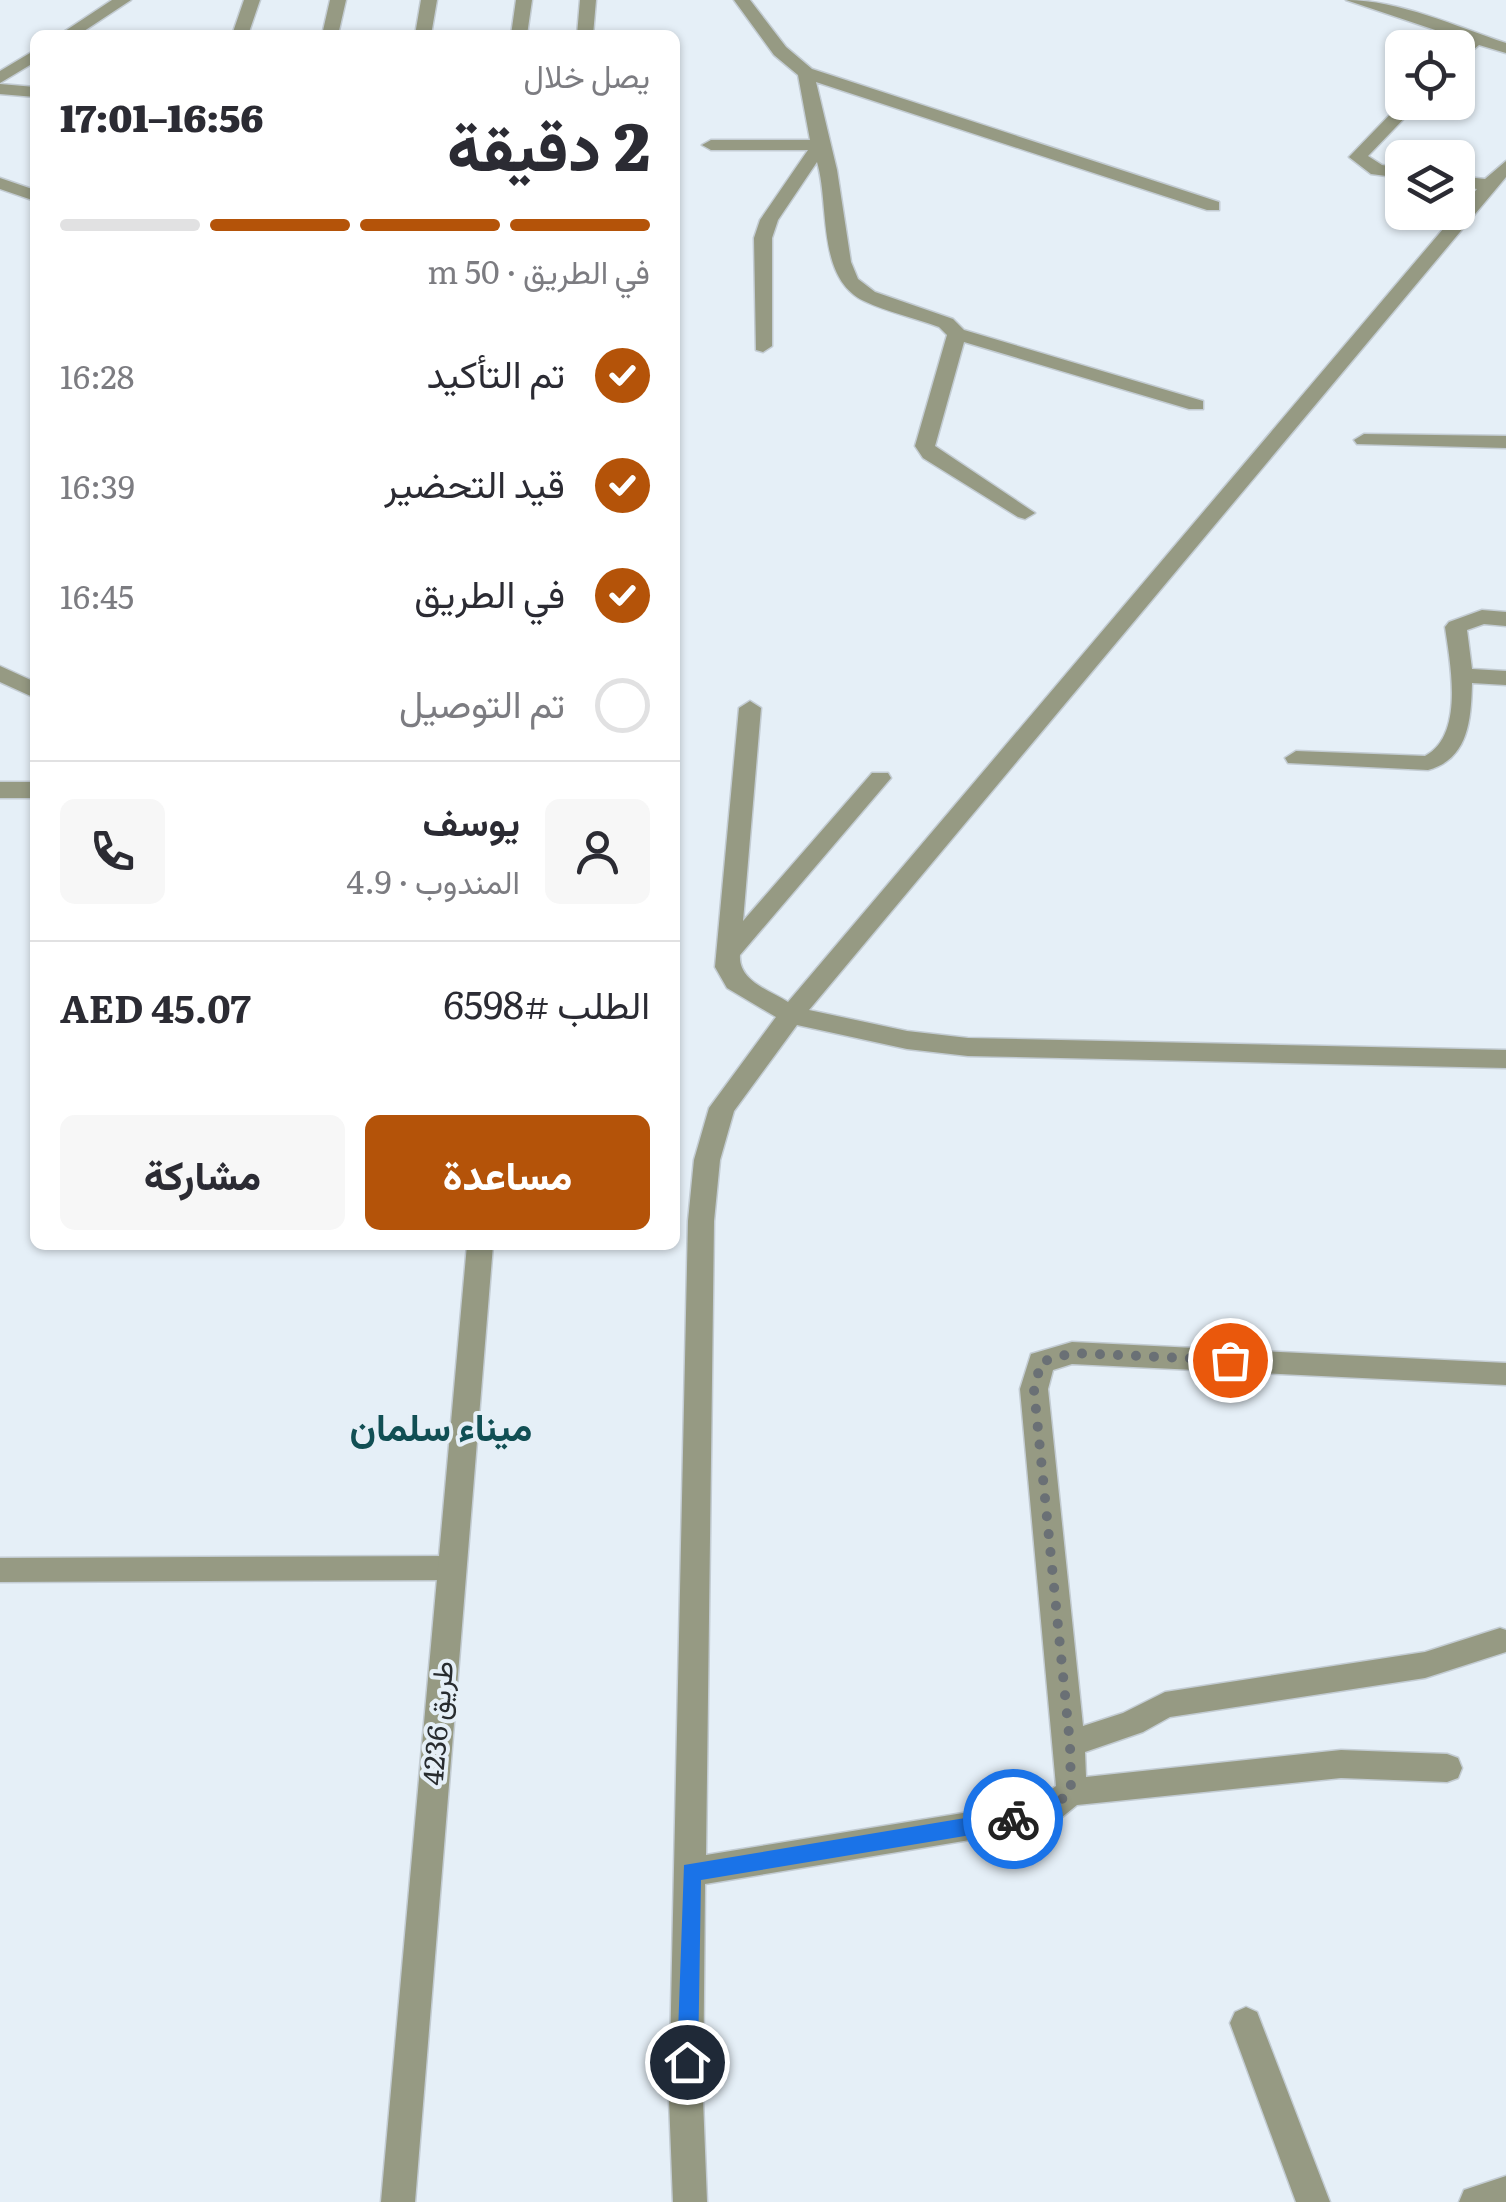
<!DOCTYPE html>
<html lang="ar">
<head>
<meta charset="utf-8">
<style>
	:root { --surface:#fff; --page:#f7f7f7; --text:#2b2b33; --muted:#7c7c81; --line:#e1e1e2; --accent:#b45309 }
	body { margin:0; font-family:Literata,Vazirmatn,serif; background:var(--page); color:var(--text); direction:rtl; height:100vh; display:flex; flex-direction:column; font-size:38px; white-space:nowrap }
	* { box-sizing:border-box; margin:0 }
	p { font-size:32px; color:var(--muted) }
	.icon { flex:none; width:55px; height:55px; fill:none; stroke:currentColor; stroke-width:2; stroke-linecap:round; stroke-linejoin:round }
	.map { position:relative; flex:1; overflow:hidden; direction:ltr }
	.details { position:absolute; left:30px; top:30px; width:650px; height:1220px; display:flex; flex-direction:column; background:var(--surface); border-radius:15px; box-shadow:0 2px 8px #0004; direction:rtl }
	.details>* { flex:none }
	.buttons { position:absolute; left:1385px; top:30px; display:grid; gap:20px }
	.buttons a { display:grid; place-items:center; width:90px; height:90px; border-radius:15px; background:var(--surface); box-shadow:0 2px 8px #0004; font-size:50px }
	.pin { position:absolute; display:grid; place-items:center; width:85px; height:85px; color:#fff; margin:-42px; border:5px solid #fff; border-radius:50%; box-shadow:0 2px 10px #0007 }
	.courier { position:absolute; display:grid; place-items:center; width:100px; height:100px; margin:-50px; border:8px solid #1a73e8; border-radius:50%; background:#fff; color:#222; box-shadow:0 2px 12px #0007 }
	.summary em { font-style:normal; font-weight:800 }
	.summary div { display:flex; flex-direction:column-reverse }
	.summary { display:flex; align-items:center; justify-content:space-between; height:170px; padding:0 30px }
	h1 { font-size:65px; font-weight:800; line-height:75px }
	.bar { display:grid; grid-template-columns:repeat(4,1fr); gap:15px 10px; align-content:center; height:120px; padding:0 30px }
	.bar i { height:12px; border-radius:8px; background:var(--line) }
	.bar .active { background:var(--accent) }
	.bar p { grid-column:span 4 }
	.line { display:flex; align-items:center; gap:25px; padding:0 30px; border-top:2px solid var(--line) }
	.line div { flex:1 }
	.round { display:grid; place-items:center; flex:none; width:105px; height:105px; border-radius:15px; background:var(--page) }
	ol { padding:0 30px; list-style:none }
	li { display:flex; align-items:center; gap:30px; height:110px }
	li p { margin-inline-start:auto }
	li .icon { padding:10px; border-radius:50%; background:var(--accent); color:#fff; stroke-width:4 }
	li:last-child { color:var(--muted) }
	li i { width:55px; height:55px; border:5px solid var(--line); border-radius:50% }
	.button { display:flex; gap:20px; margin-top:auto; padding:20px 30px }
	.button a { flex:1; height:115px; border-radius:15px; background:var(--accent); color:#fff; font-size:40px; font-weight:800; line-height:115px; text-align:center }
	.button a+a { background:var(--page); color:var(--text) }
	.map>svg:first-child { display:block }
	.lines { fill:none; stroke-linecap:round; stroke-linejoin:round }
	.service-casing { stroke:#c3ccd3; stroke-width:3 }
	.minor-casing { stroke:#c3ccd3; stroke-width:3 }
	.service { fill:#969a83; fill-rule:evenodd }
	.minor { fill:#969a83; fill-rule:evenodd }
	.route { fill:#1a73e8 }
	.done { stroke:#6a7075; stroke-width:10; stroke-dasharray:0 18 }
	.labels { text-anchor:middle; stroke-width:8; stroke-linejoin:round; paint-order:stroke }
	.street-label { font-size:28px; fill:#282c2f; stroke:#e5eff7 }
	.district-label { font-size:38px; font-weight:bold; fill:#114f54; stroke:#e5eff7 }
</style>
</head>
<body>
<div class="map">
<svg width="1506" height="2202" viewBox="0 0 1506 2202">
	<rect width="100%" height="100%" fill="#e5eff7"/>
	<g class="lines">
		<defs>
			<path id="service" d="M112,0h19l-53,35h-19z
				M244,0h16l-12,35h-16z
				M330,0h16l-8,35h-16z
				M421,0h16l-6,35h-16z
				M516,0h16l-5,35h-16z
				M734,0h16l36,47 26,22 407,133v8h-12l-391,-128 21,88 14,92 7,17 17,13 78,27 11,11 239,71v8h-14l-225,-67 -29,104 100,67 -10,6 -7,-2 -95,-59 -8,-12 32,-111 -8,-8c-24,-9 -52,-15 -75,-26 -48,-23 -34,-96 -47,-139l-39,58 -6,18v108l-9,6 -7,-2 -2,-112 6,-18 48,-70h-97l-9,-5 9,-5h99l-12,-65 -24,-20z
				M1346,0c53,0 111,27 160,43v10l-27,-8 -21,17v-14l7,-8z
				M35,50v12l-35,21v-12z
				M0,84l35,3v10l-35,-3z
				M1402,102h18l-52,54 14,9 20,3v10l-31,-4 -22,-17z
				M1506,161v16l-697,833 98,21 61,7 538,12v18l-538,-12 -61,-7 -110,-24 -63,86 -14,49 -6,61 -8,634 312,-51 23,-7 15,-11 -36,-397 11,-35 41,-12 434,21v22l-434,-21 -19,6 -5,19 35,337 40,-13 42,-21 260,-40 75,-24 6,2v22l-81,26 -255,39 -27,15 -58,20 1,25 255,-27 106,4 11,4 4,10 -4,10 -11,4 -106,-4 -264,27 -16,13 -43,14 -313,52 -2,216 4,102h-34l-4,-102 19,-879 6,-61 15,-52 67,-91 -49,-29 -12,-21 24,-259 11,-7 11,7 -18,213 129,-148h16l3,5 -151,177c-2,26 29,35 48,47l689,-813 -19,-3v-10l27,3z
				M0,178l35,12v11l-35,-12z
				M1364,434l142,2v12l-149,-4 -3,-4z
				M1482,610l24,2v14l-22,-2 -17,6 5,39 34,2v14l-34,-2c-1,36 -3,76 -44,87l-140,-7 -3,-5 11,-7 129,5c40,-21 25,-93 20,-129l4,-5z
				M0,666l35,16v16l-35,-16z
				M0,782h35v16h-35z
				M451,1556l10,3 4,9 -4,9 -10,3 -451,2v-24z
				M1246,2007l11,5 73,190h-34l-66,-179 5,-11z
				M1506,2176v26h-47l5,-12z"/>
			<path id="minor" d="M580,0h16l-3,35h-16z
				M467,1245h26l-78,957h-34z"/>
		</defs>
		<use href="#service" class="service-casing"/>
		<use href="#minor" class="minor-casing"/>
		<use href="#service" class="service"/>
		<use href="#minor" class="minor"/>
	</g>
	<path class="route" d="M1013,1810l10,9 -10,9 -312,52 -3,182 -3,8 -8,3 -7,-3 -3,-8 7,-197z"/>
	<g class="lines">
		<path class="done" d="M1013,1819l37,-11 21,-16 -1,-48 -36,-354 7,-28 31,-9 158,7"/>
	</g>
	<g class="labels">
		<g class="street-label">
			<text transform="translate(438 1723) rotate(-85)" y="10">طريق 4236</text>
		</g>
		<g class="district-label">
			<text x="441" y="1441">ميناء سلمان</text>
		</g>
	</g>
</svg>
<div class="buttons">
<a><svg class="icon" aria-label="locate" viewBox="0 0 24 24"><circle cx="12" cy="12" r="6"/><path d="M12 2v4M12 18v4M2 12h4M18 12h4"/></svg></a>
<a><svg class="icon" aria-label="layers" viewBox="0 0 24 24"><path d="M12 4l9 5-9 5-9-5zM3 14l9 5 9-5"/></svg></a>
</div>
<div class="pin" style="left:1230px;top:1360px;background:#ea580c"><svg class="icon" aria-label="bag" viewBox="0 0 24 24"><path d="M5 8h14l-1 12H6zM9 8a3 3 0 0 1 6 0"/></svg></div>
<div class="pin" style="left:687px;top:2062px;background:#1f2937"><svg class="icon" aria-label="home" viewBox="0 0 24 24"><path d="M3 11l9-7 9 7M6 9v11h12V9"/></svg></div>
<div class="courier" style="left:1013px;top:1819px"><svg class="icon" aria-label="bike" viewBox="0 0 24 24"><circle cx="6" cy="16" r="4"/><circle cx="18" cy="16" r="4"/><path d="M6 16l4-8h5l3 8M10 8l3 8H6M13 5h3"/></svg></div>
<section class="details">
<div class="summary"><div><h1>2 دقيقة</h1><p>يصل خلال</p></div><em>16:56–17:01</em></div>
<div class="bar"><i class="active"></i><i class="active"></i><i class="active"></i><i></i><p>في الطريق · 50 m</p></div>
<ol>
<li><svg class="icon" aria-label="check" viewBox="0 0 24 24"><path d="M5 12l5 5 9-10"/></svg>تم التأكيد<p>16:28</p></li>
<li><svg class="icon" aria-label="check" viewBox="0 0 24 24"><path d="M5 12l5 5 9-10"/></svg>قيد التحضير<p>16:39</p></li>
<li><svg class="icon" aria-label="check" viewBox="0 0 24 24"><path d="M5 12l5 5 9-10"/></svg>في الطريق<p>16:45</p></li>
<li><i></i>تم التوصيل</li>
</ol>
<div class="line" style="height:180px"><a class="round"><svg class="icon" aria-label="person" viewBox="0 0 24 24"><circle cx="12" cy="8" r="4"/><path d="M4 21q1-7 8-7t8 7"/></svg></a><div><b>يوسف</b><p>المندوب · 4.9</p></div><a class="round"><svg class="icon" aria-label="phone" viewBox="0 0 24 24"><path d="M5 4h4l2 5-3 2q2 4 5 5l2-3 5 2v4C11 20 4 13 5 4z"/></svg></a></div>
<div class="line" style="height:130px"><div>الطلب #6598</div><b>AED 45.07</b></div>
<div class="button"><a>مساعدة</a><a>مشاركة</a></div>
</section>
</div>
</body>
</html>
